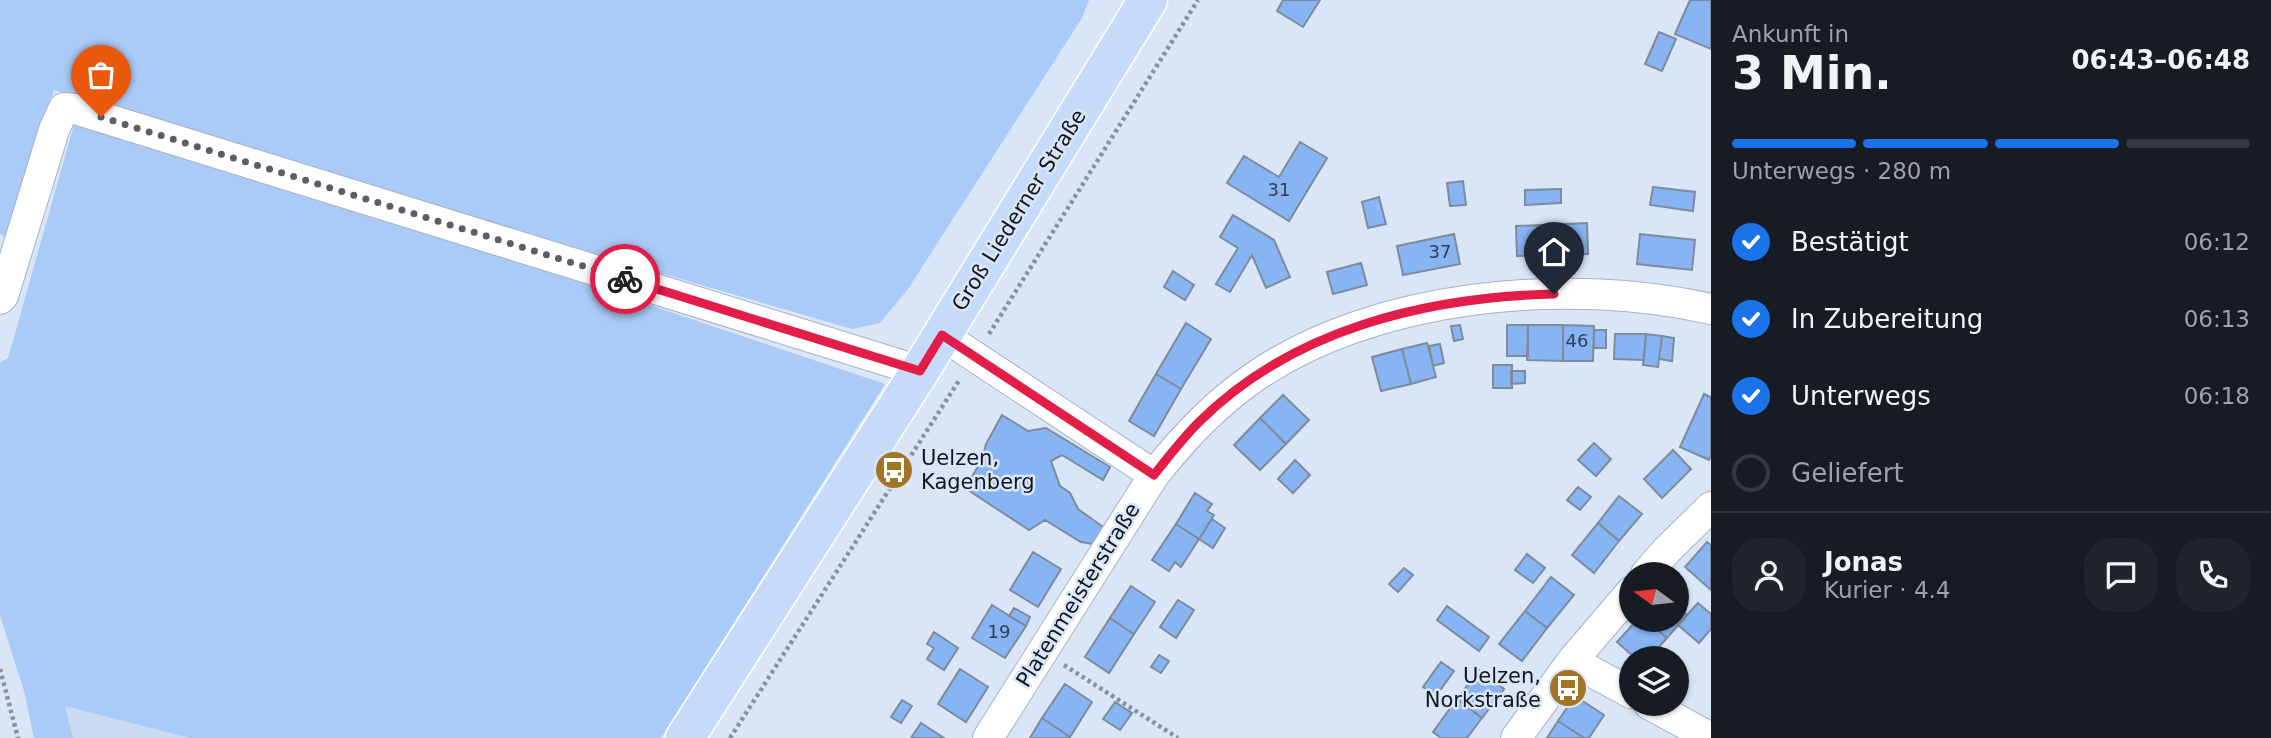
<!DOCTYPE html>
<html lang="de">
<head>
<meta charset="utf-8">
<style>
	:root { --surface:#171b24; --page:#20242c; --text:#f1f3f6; --muted:#9ea1a6; --line:#363941; --accent:#1a73e8 }
	body { margin:0; font-family:"DejaVu Sans",sans-serif; background:var(--page); color:var(--text); height:100vh; display:flex; flex-direction:column; font-size:26px; white-space:nowrap }
	* { box-sizing:border-box; margin:0 }
	p { font-size:23px; color:var(--muted) }
	.icon { flex:none; width:38px; height:38px; fill:none; stroke:currentColor; stroke-width:2; stroke-linecap:round; stroke-linejoin:round }
	.map { position:relative; flex:1; overflow:hidden }
	.details { display:flex; flex-direction:column; background:var(--surface); width:560px }
	.details>* { flex:none }
	.needle { width:46px; rotate:285deg }
	.controls { position:absolute; left:1619px; top:562px; display:grid; gap:14px }
	.controls a { display:grid; place-items:center; width:70px; height:70px; border-radius:50%; background:var(--surface); box-shadow:0 2px 5px #0004; font-size:35px }
	.pin { position:absolute; display:grid; place-items:center; width:60px; height:60px; color:#fff; margin:-72px -30px; border-radius:50% 50% 50% 0; rotate:-45deg; box-shadow:0 0 7px #0007 }
	.pin .icon { rotate:45deg }
	.courier { position:absolute; display:grid; place-items:center; width:70px; height:70px; margin:-35px; border:5px solid #e11d48; border-radius:50%; background:#fff; color:#222; box-shadow:0 2px 9px #0007 }
	.summary em { font-style:normal; font-weight:600 }
	.summary div { display:flex; flex-direction:column-reverse }
	.summary { display:flex; align-items:center; justify-content:space-between; height:119px; padding:0 21px }
	h1 { font-size:46px; font-weight:600; line-height:52px }
	.bar { display:grid; grid-template-columns:repeat(4,1fr); gap:10px 7px; align-content:center; height:84px; padding:0 21px }
	.bar i { height:9px; border-radius:5px; background:var(--line) }
	.bar .on { background:var(--accent) }
	.bar p { grid-column:span 4 }
	.line { display:flex; align-items:center; gap:18px; padding:0 21px; border-top:2px solid var(--line) }
	.line div { flex:1 }
	.round { display:grid; place-items:center; flex:none; width:74px; height:74px; border-radius:28px; background:var(--page) }
	ol { padding:0 21px; list-style:none }
	li { display:flex; align-items:center; gap:21px; height:77px }
	li p { margin-inline-start:auto }
	li .icon { padding:7px; border-radius:50%; background:var(--accent); color:#fff; stroke-width:4 }
	li:last-child { color:var(--muted) }
	li i { width:38px; height:38px; border:4px solid var(--line); border-radius:50% }
	main { display:flex; flex:1; min-height:0 }
	.map>svg:first-child { display:block }
	.built { fill:#c9daf1 }
	.green { fill:#aacbf7 }
	.building { fill:#87b5f4; stroke:#7f8a9a; stroke-width:2 }
	.lines { fill:none; stroke-linecap:round; stroke-linejoin:round }
	.minor-casing { stroke:#a6b2c2; stroke-width:32 }
	.major-casing { stroke:#fff; stroke-width:41 }
	.path { stroke:#88919e; stroke-width:4.5; stroke-dasharray:3.5 3.5; stroke-linecap:butt }
	.minor { stroke:#fff; stroke-width:30 }
	.major { stroke:#c5dbf9; stroke-width:38 }
	.done { stroke:#585f69; stroke-width:7; stroke-dasharray:0 12.6 }
	.route { stroke:#e11d48; stroke-width:9 }
	.labels { text-anchor:middle; stroke-width:5; stroke-linejoin:round; paint-order:stroke }
	.number-label { font-size:18px; fill:#2f3e52 }
	.street-label { font-size:21px; fill:#12161c; stroke:#d9e6f7 }
	.poi-label { font-size:21px; fill:#12161c; stroke:#d9e6f7; text-anchor:start }
</style>
</head>
<body>
<main>
<div class="map">
<svg width="1711" height="738" viewBox="0 0 1711 738">
	<rect width="100%" height="100%" fill="#d9e6f7"/>
	<path class="built" d="M64,705l126,33h-117z"/>
	<path class="green" d="M0,0h1089l-7,18 -174,271 -28,34 -28,6 -357,-104 -441,-135 -45,151 -9,-7z
		M75,121l527,168 283,95 -224,354h-471l-125,-32 8,32h-39l-10,-47 -24,-75v-253l8,-5z"/>
	<path class="building" d="M1283,0h37l-17,27 -26,-16z
		M1690,0h21v49l-36,-15z
		M1659,32l17,7 -14,32 -17,-7z
		M1300,142l27,16 -38,63 -62,-38 17,-27 35,21z
		M1463,181l3,24 -16,1 -3,-23z
		M1653,187l42,5 -2,19 -43,-6z
		M1561,189v14l-36,2v-15z
		M1379,197l7,27 -18,4 -6,-26z
		M1233,215l41,25 16,37 -24,11 -14,-33 -22,37 -14,-8 22,-36 -18,-11z
		M1587,223l1,31 -71,2 -1,-30z
		M1454,234l6,30 -57,11 -6,-29z
		M1640,234l55,6 -3,30 -55,-6z
		M1361,263l6,22 -34,9 -6,-22z
		M1173,271l21,14 -9,15 -21,-13z
		M1186,323l25,16 -30,50 -25,-15z
		M1460,325l3,14 -9,2 -3,-15z
		M1507,325h21v31h-21z
		M1528,325h35v36l-36,-1z
		M1563,325l31,1 -1,35h-30z
		M1594,330h12v18h-12z
		M1615,334h31l-2,26 -30,-1z
		M1646,334l16,2 -4,31 -15,-2z
		M1662,336l12,2 -2,23 -13,-2z
		M1427,343l9,34 -25,7 -9,-35z
		M1440,344l4,19 -11,3 -4,-20z
		M1402,349l9,35 -30,7 -9,-34z
		M1493,365h19v23h-19z
		M1511,371h14v12l-14,1z
		M1156,374l25,15 -27,47 -25,-15z
		M1704,394l7,3v59l-2,4 -29,-13z
		M1283,395l26,25 -23,24 -26,-26z
		M1002,415l26,16 18,-3 64,39 -7,13 -41,-25 -11,6 9,25 10,7 8,16 28,20 -8,16 -17,-3 -36,-22 -16,10 -64,-42 17,-28 4,-16z
		M1260,418l26,26 -26,26 -26,-25z
		M1594,443l17,16 -15,17 -18,-16z
		M1673,450l18,19 -29,29 -18,-19z
		M1295,460l15,15 -17,18 -15,-14z
		M1578,487l13,10 -11,13 -13,-10z
		M1195,493l17,11 -5,7 7,4 -15,24 -23,-15z
		M1619,496l23,18 -23,27 -21,-18z
		M1212,519l13,9 -12,20 -14,-9z
		M1598,523l21,18 -25,32 -22,-18z
		M1176,524l23,15 -18,28 -6,-5 -6,9 -17,-11z
		M1707,542l4,3v45l-26,-23z
		M1033,552l28,17 -23,38 -28,-17z
		M1527,554l18,14 -12,15 -18,-13z
		M1404,568l9,7 -15,17 -9,-8z
		M1551,577l23,18 -27,33 -22,-17z
		M1131,586l24,16 -21,32 -24,-16z
		M1178,600l16,10 -18,28 -16,-11z
		M1698,603l13,11v15l-12,14 -21,-18z
		M992,605l34,21 -21,32 -33,-20z
		M1447,606l42,31 -10,14 -42,-31z
		M1676,606l11,9 -20,23 -20,-18h29z
		M1014,608l16,9 -4,9 -17,-10z
		M1525,611l22,17 -25,33 -23,-17z
		M1110,618l24,16 -25,39 -24,-16z
		M1637,620h10l20,18 -18,20h-14l-18,-16z
		M934,632l24,16 -14,22 -17,-11 7,-11 -7,-4z
		M1159,655l10,6 -8,12 -10,-6z
		M1441,662l13,9 -18,25 -13,-9z
		M960,669l28,18 -22,35 -28,-18z
		M1479,670l25,19 -22,29 -25,-19z
		M1065,684l27,18 -22,35 -28,-19z
		M1575,696l29,19 -15,23h-5l-26,-17z
		M1457,699l25,19 -15,20h-26l-8,-6z
		M902,700l10,6 -11,17 -10,-6z
		M1115,702l17,11 -12,17 -17,-11z
		M1042,718l28,19v1h-40z
		M1558,721l26,17h-37z
		M921,723l23,15h-33z"/>
	<g class="lines">
		<defs>
			<path id="minor" d="M0,299l3,-3 51,-166 10,-22 11,1 845,262
				M942,335l212,140
				M1646,574l21,-24 44,-43
				M1572,661l59,32
				M1649,704l62,34
				M988,738l166,-263c29,-37 60,-70 99,-97 122,-85 315,-101 458,-69
				M1516,738l56,-77 59,-69"/>
			<path id="major" d="M685,738l235,-367 228,-371"/>
		</defs>
		<use href="#minor" class="minor-casing"/>
		<use href="#major" class="major-casing"/>
		<path class="path" d="M989,334l209,-334
			M1064,665l114,73
			M0,669l18,69
			M730,738l230,-359"/>
		<use href="#minor" class="minor"/>
		<use href="#major" class="major"/>
	</g>
	<g class="lines">
		<path class="done" d="M101,117l524,162"/>
		<path class="route" d="M625,279l295,92 22,-36 212,140c14,-18 29,-37 45,-53 93,-93 228,-125 355,-128"/>
	</g>
	<defs>
		<symbol id="bus-disc" viewBox="-11 -11 22 22"><circle r="9.5" fill="#a27426" stroke="#d9e6f7"/><path d="M-5-6H5V4H4V6H2V4H-2V6H-4V4H-5ZM-3.5-4V0h7V-4ZM-3.5 1.2v1.5H-2V1.2ZM2 1.2v1.5H3.5V1.2Z" fill="#fff"/></symbol>
	</defs>
	<g fill-rule="evenodd">
		<use href="#bus-disc" x="872" y="448" width="44" height="44"/>
		<use href="#bus-disc" x="1546" y="666" width="44" height="44"/>
	</g>
	<g class="labels">
		<g class="number-label">
			<text x="1279" y="196">31</text>
			<text x="1440" y="258">37</text>
			<text x="1577" y="347">46</text>
			<text x="999" y="638">19</text>
		</g>
		<g class="street-label">
			<text transform="translate(1019 210) rotate(-58)" y="7">Groß Liederner Straße</text>
			<text transform="translate(1078 595) rotate(-58)" y="7">Platenmeisterstraße</text>
		</g>
		<g class="poi-label">
			<text x="921" y="465">Uelzen,<tspan x="921" dy="24">Kagenberg</tspan></text>
			<text x="1541" y="683" text-anchor="end">Uelzen,<tspan x="1541" dy="24">Norkstraße</tspan></text>
		</g>
	</g>
</svg>
<div class="controls">
<a><svg class="needle" viewBox="-14 -14 28 28"><path d="M0-13l5 13h-10z" fill="#e53935"/><path d="M0 13l5-13h-10z" fill="#9ea1a6"/></svg></a>
<a><svg class="icon" aria-label="layers" viewBox="0 0 24 24"><path d="M12 4l9 5-9 5-9-5zM3 14l9 5 9-5"/></svg></a>
</div>
<div class="pin" style="left:101px;top:117px;background:#ea580c"><svg class="icon" aria-label="bag" viewBox="0 0 24 24"><path d="M5 8h14l-1 12H6zM9 8a3 3 0 0 1 6 0"/></svg></div>
<div class="pin" style="left:1554px;top:294px;background:#1f2937"><svg class="icon" aria-label="home" viewBox="0 0 24 24"><path d="M3 11l9-7 9 7M6 9v11h12V9"/></svg></div>
<div class="courier" style="left:625px;top:279px"><svg class="icon" aria-label="bike" viewBox="0 0 24 24"><circle cx="6" cy="16" r="4"/><circle cx="18" cy="16" r="4"/><path d="M6 16l4-8h5l3 8M10 8l3 8H6M13 5h3"/></svg></div>
</div>
<section class="details">
<div class="summary"><div><h1>3 Min.</h1><p>Ankunft in</p></div><em>06:43–06:48</em></div>
<div class="bar"><i class="on"></i><i class="on"></i><i class="on"></i><i></i><p>Unterwegs · 280 m</p></div>
<ol>
<li><svg class="icon" aria-label="check" viewBox="0 0 24 24"><path d="M5 12l5 5 9-10"/></svg>Bestätigt<p>06:12</p></li>
<li><svg class="icon" aria-label="check" viewBox="0 0 24 24"><path d="M5 12l5 5 9-10"/></svg>In Zubereitung<p>06:13</p></li>
<li><svg class="icon" aria-label="check" viewBox="0 0 24 24"><path d="M5 12l5 5 9-10"/></svg>Unterwegs<p>06:18</p></li>
<li><i></i>Geliefert</li>
</ol>
<div class="line" style="height:126px"><a class="round"><svg class="icon" aria-label="person" viewBox="0 0 24 24"><circle cx="12" cy="8" r="4"/><path d="M4 21q1-7 8-7t8 7"/></svg></a><div><b>Jonas</b><p>Kurier · 4.4</p></div><a class="round"><svg class="icon" aria-label="chat" viewBox="0 0 24 24"><path d="M4 5h16v11H9l-5 4z"/></svg></a><a class="round"><svg class="icon" aria-label="phone" viewBox="0 0 24 24"><path d="M5 4h4l2 5-3 2q2 4 5 5l2-3 5 2v4C11 20 4 13 5 4z"/></svg></a></div>
</section>
</main>
</body>
</html>
